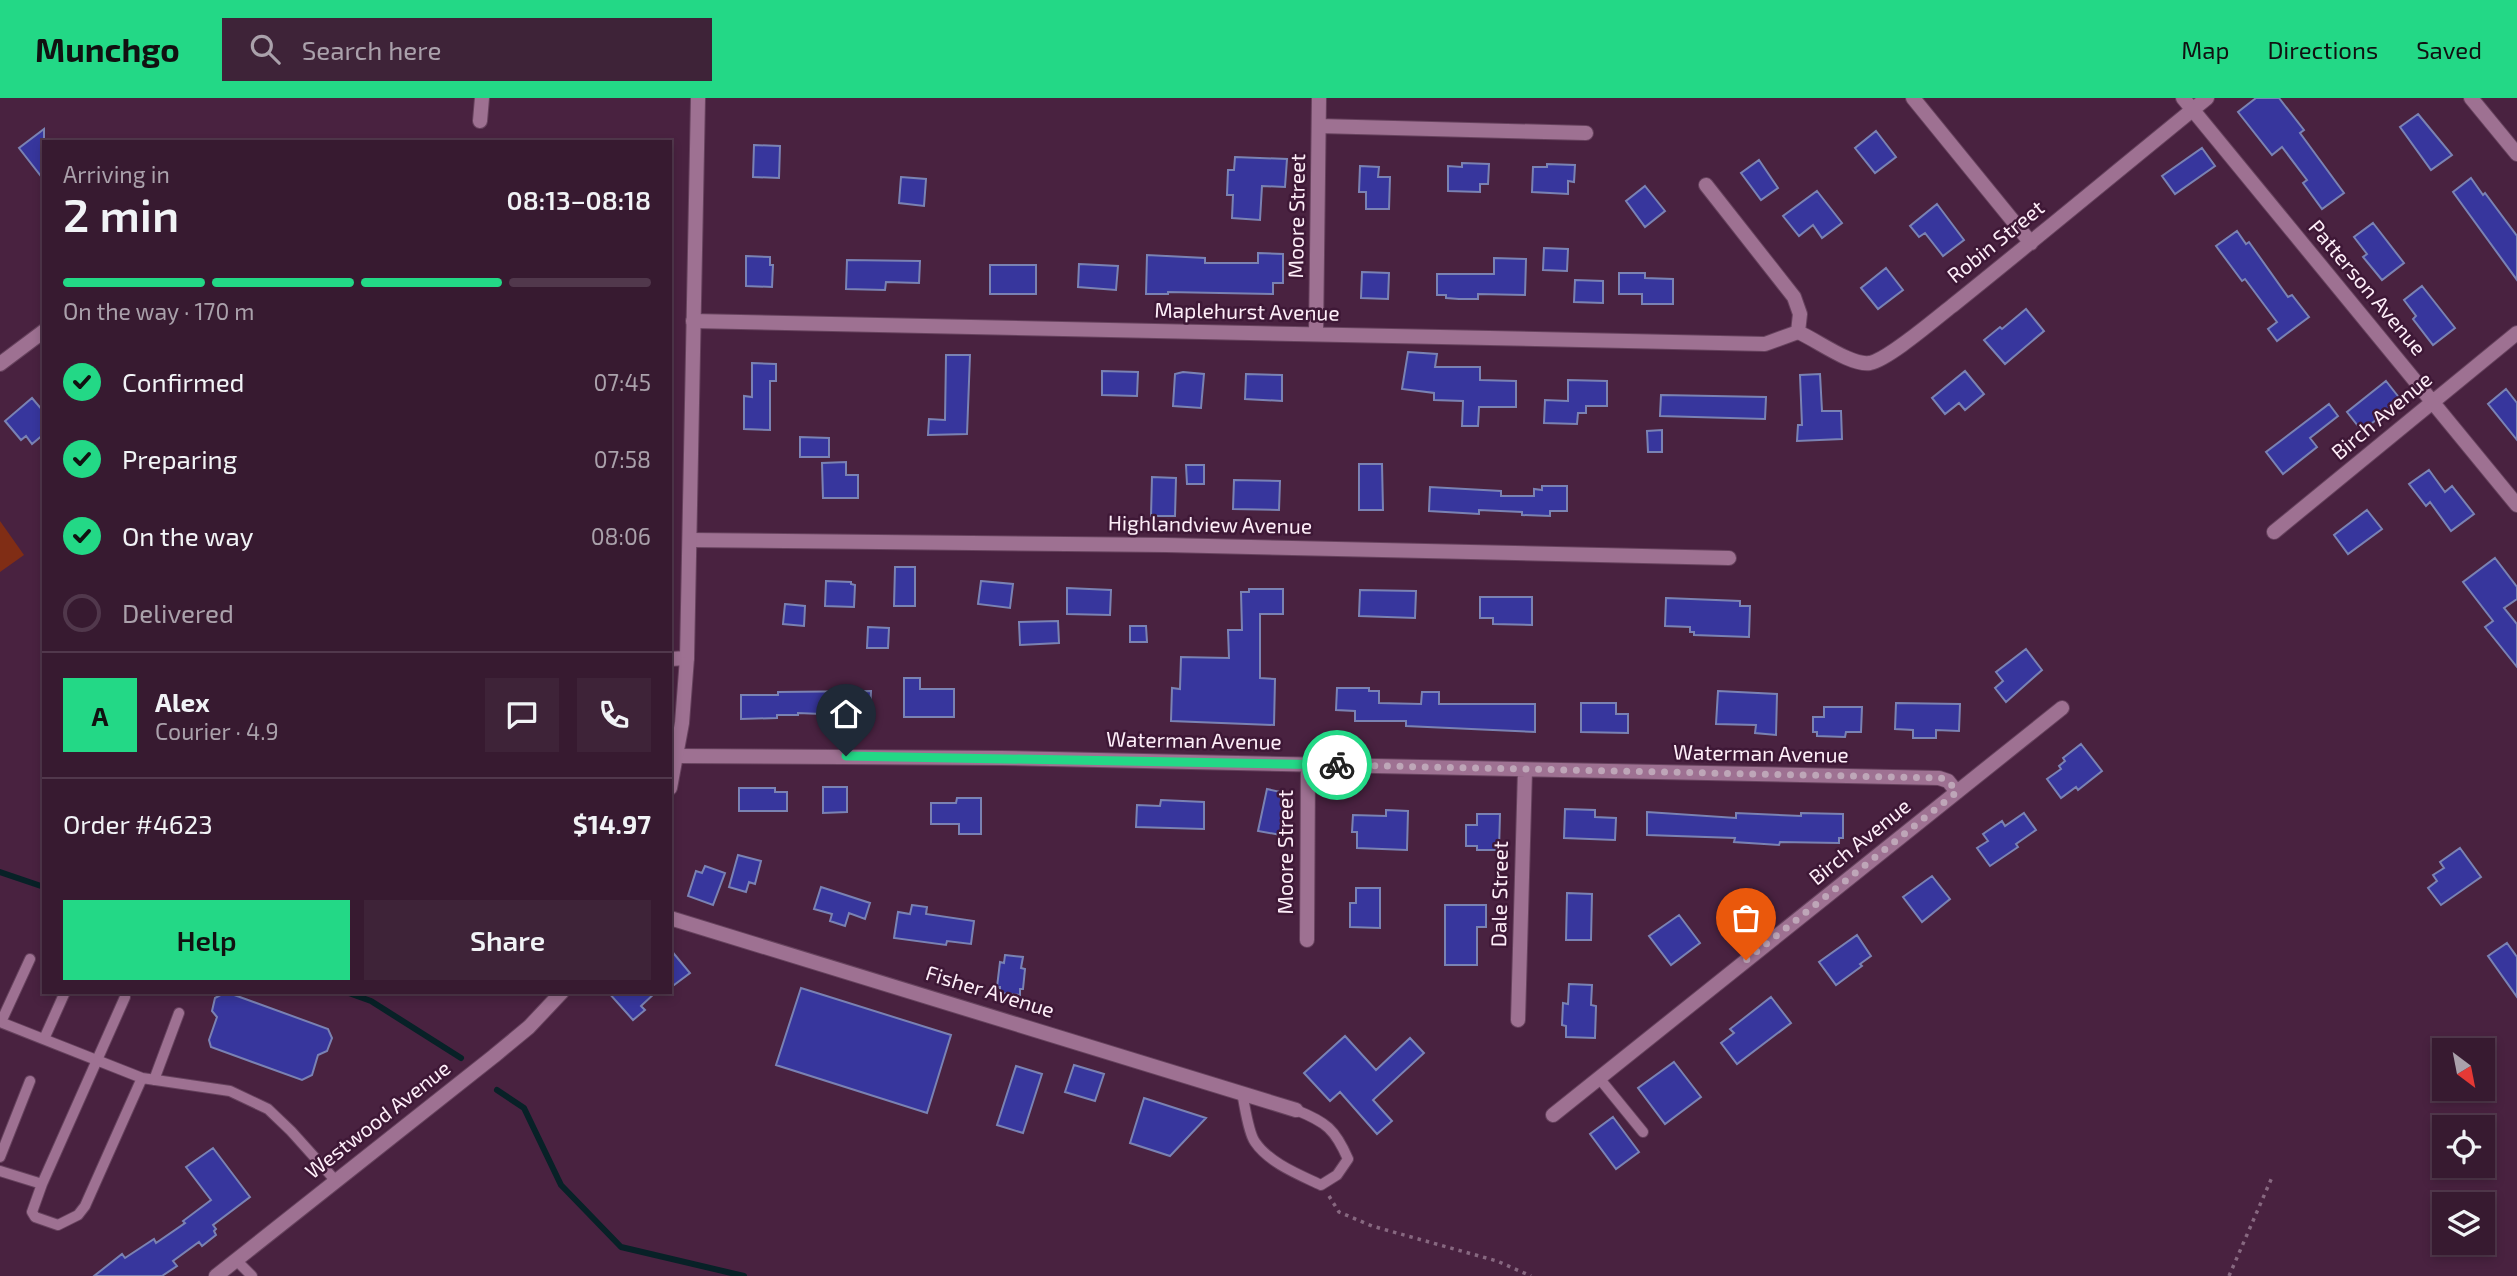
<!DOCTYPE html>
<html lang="en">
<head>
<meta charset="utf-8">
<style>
	:root { --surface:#371a30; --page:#3e2338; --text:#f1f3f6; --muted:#aaa1ab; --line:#51384c; --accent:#23d886 }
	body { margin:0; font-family:"Exo 2",sans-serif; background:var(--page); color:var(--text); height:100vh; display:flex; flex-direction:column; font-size:26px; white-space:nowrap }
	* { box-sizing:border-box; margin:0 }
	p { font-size:23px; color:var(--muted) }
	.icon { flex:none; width:38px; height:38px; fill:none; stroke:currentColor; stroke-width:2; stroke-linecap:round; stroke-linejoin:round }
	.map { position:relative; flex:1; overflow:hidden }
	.drawer { position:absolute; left:42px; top:42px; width:630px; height:854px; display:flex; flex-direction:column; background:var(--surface); border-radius:0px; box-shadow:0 4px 10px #0003,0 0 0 2px var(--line) }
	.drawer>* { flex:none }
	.needle { width:46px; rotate:148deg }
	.tools { position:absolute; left:2432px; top:940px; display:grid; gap:14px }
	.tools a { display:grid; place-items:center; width:63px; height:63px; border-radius:0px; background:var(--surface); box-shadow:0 4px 10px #0003,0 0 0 2px var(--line); font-size:35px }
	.pin { position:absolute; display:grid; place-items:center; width:60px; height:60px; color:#fff; margin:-72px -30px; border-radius:50% 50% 50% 0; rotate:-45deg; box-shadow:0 0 7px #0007 }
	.pin .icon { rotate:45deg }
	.courier { position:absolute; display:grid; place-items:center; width:70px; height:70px; margin:-35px; border:5px solid #23d886; border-radius:50%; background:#fff; color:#222; box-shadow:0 2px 9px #0007 }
	.overview em { font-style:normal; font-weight:600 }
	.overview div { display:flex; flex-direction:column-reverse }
	.overview { display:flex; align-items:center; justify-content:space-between; height:119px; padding:0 21px }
	h1 { font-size:46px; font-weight:600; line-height:52px }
	.bar { display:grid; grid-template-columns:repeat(4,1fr); gap:10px 7px; align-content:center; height:84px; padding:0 21px }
	.bar i { height:9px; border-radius:5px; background:var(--line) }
	.bar .current { background:var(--accent) }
	.bar p { grid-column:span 4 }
	.line { display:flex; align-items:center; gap:18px; padding:0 21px; border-top:2px solid var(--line) }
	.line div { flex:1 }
	.round { display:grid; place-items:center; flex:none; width:74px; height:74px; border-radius:0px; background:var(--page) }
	ol { padding:0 21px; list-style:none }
	li { display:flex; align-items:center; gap:21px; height:77px }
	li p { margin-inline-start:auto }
	li .icon { padding:7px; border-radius:50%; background:var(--accent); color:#111; stroke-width:4 }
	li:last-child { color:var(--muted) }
	li i { width:38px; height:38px; border:4px solid var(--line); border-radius:50% }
	.button { display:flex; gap:14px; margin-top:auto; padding:14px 21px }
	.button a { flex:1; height:80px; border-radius:0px; background:var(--accent); color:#111; font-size:28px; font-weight:600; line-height:80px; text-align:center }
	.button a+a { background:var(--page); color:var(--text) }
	header { display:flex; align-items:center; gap:42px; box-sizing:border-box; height:98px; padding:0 35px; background:var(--accent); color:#111 }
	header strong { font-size:33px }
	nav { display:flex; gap:38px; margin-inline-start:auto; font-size:24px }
	.search { width:490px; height:63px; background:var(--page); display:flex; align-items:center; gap:18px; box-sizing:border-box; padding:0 24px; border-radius:0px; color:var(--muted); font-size:26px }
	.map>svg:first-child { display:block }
	.green { fill:#802d15 }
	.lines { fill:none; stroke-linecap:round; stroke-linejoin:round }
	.stream { stroke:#082127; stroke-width:6 }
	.building { fill:#37369d; stroke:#7a82b3; stroke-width:2 }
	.service-casing { stroke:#66425d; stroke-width:12 }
	.minor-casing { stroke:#66425d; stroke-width:16 }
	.tertiary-casing { stroke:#66425d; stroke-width:16 }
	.path { stroke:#876880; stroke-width:3.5; stroke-dasharray:3.5 5; stroke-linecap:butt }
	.service { stroke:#9e7192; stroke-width:10 }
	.minor { stroke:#9e7192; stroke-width:14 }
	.tertiary { stroke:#9e7192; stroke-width:14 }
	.done { stroke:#bea6b8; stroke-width:7; stroke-dasharray:0 12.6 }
	.route { stroke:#23d886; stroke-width:9 }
	.labels { text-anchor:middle; stroke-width:5; stroke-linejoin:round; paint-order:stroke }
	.street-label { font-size:21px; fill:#fdedf8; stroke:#3e1836 }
</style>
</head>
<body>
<header>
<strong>Munchgo</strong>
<div class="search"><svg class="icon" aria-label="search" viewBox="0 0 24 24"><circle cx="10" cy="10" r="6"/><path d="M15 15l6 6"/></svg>Search here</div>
<nav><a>Map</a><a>Directions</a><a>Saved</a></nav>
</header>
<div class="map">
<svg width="2517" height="1178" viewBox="0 0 2517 1178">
	<rect width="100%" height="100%" fill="#492240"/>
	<path class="green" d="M0,423l24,34 -24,17z"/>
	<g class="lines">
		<path class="stream" d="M0,774l44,15
			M346,894l25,9 90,57
			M497,992l27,18 37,77 60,62 123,29"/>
	</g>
	<path class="building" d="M2256,0h23l25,32 -4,3 44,60 -22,16 -19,-26 4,-3 -25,-33 -10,8 -34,-43z
		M2418,16l34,41 -21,15 -31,-43z
		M44,31v51l-25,-32z
		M1876,33l20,26 -21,16 -20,-25z
		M754,47l26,1 -1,32 -26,-1z
		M2202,50l13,18 -40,28 -13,-18z
		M1235,59l52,2 -2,28 -23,-1 -2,34 -28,-2 1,-23h-6l1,-25h6z
		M1759,62l19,28 -17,12 -20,-27z
		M1462,65l27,1 -1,20h-8v8l-32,-1v-25l14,1z
		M1547,66l28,1 -1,17 -6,-1v13l-36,-2 1,-25h14z
		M1360,68l19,1 -1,10h12l-1,32h-23v-17h-7z
		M901,79l25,2 -2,27 -25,-3z
		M2471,80l12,17 2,-2 32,43v44l-64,-88z
		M1645,88l20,25 -20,16 -19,-26z
		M1817,93l25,32 -20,15 -9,-13 -14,11 -16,-20z
		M1937,106l27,36 -21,16 -18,-23 -6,4 -9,-11z
		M2373,125l31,40 -22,17 -19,-23 4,-3 -13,-17z
		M2237,133l9,13 3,-2 39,55 4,-2 17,22 -32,24 -9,-12 9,-7 -32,-43 -3,2 -26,-35z
		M1544,150l24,1 -1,22 -24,-1z
		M1258,155l25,1v29h-10v11l-105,-2v2h-22l1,-39 58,3v5h53z
		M746,158l24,1v8h3l-1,22 -26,-1z
		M1494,160l32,1 -1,36 -47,-1v5h-19l-13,-1v-3h-9v-21h57z
		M847,162l73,1 -1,22 -33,-1 -1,8 -39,-1z
		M1079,166l39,2 -2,24 -38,-3z
		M990,167h46v29h-46z
		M1886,170l17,22 -25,19 -17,-21z
		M1362,174l27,1 -1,26 -27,-1z
		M1619,175h26v5l28,1v25h-31v-10h-23z
		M1575,182l28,1v22l-29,-1z
		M2422,188l33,42 -22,17 -20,-26 3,-3 -12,-16z
		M2026,211l18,22 -39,33 -21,-24 16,-13 2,2z
		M1408,254l29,2 -2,13h45v13l36,1v26h-37l-1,19h-16l1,-25 -29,-1v-7l-32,-4z
		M946,257h24l-3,79 -39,1 1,-16 16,1z
		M752,265l24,1v17h-6v49l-26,-1v-33l8,1z
		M1102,273l36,1 -1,24 -35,-1z
		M1965,273l19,23 -19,16 -6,-7 -14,11 -13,-16z
		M1183,274l21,2 -3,34 -28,-2 2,-32z
		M1246,276l36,1v26l-37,-2z
		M1820,276l2,37h19l1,28 -45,2 1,-16h4l-2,-50z
		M1568,282l39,1v25h-21v7h-8l-1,11 -33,-1 1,-23 23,1z
		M2386,283l15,19 -39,31 -15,-19z
		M2506,291l11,14v37l-29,-36z
		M1661,297l105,2 -1,22 -105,-3z
		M32,300l12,14v22l-12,10 -6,-8 -5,4 -16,-19z
		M2329,306l9,12 -28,22 7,9 -34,27 -17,-22z
		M1662,332v22h-14l-1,-21z
		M800,339l29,1v19h-29z
		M846,364v13h12v23h-35l-1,-35z
		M1359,366h23l1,46h-24z
		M1186,367h18v19h-17z
		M2429,372l16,22 7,-6 22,28 -23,17 -21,-29 -4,4 -17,-22z
		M1152,379l24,1 -1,38h-24z
		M1234,382l46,1 -1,29 -46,-1z
		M1542,388h25v25h-17v5l-28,-1v-3l-43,-2v4l-50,-3 1,-24 71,4v5h33v-7l8,1z
		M2367,412l15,19 -34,25 -14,-19z
		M2495,460l22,29v12l-13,9 13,16v43l-32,-40 8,-6 -30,-39z
		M895,469h20v39h-21z
		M826,483l25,1v2l4,1 -1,22 -29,-1z
		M981,483l32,3 -3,24 -32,-4z
		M1067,490l44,2 -1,25 -43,-1z
		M1249,491h34v25h-23v64l15,1 -1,46 -103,-4 1,-33 8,1 1,-32 48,1 -1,-28h14l-1,-38h8z
		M1360,492l56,1 -1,27 -56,-2z
		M1480,499h52v28l-39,-1v-6h-13z
		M1666,500l74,3v5h10l-1,31 -55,-2v-3h-4v-5l-25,-1z
		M785,506l20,2 -1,20 -21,-2z
		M1058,523l1,22 -39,2 -1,-23z
		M1130,528h16l1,16h-17z
		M868,529l21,1 -1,20h-21z
		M2026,551l16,21 -36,32 -11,-14 8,-7 -7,-9z
		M904,580h16v11h34v28h-50z
		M1337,590h32v3h10v12l42,1 1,-12h17v12h96v28l-129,-6v-5h-51v-10l-19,-1z
		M871,593l-1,25 -72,-3v2h-21v3l-36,1v-24h37v-3z
		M1718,593l59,3 -1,41 -21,-2 1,-8 -40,-1z
		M1581,605h35v11h12v19l-47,-1z
		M1896,605l64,1 -1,27 -23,-1v8h-23v-8l-18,-1z
		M1824,609h38l-1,25h-15l-1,5 -28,-1v-4h-4v-15h11z
		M2081,646l21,27 -24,19 -2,-3 -15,11 -14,-19 14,-10 -2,-3 6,-5 -2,-3z
		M823,689h24v25l-24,1z
		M739,690h36v4h12v19h-48z
		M1267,691l18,4 -2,8h5l-7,34 -23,-4z
		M957,700h24v36h-22v-10h-28v-21h25z
		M1161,702l43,2v27l-68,-2 1,-22 23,1z
		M1565,711l30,1v7l21,1 -1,22 -51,-2z
		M1386,712l22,1 -1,39 -50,-2v-16h-5l1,-17 33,1z
		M1647,714l89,6v-5l65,3v-3l42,1v24h-4v5l-59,-1 -1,3 -45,-3 1,-4 -88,-3z
		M2024,715l12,17 -20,14 2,3 -28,19 -13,-18 11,-7 -5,-7 19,-13 3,5z
		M1477,716h23l-1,36h-22v-4h-11v-21h11z
		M2460,750l21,29 -40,28 -13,-17 9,-7 -4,-6 11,-7 -4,-6z
		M738,757l23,6 -6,23 -6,-2 -3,10 -17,-5z
		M705,768l20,7 -12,32 -25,-9 8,-25 6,2z
		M1932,778l18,23 -28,23 -19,-25z
		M821,789l49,16 -5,16 -16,-6 -4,13 -15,-5 2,-7 -18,-5z
		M1356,790h24v40l-30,-1v-24h6z
		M1567,795l25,1 -1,46h-25z
		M912,807l15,2 -1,7 48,7 -3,23 -24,-3 -1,4 -52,-7 4,-26 12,2z
		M1445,807h41v22h-9v38h-32z
		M1679,817l21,28 -29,22 -22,-29z
		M1857,837l14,21 -11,8 2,2 -26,19 -17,-23z
		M2507,845l10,14v40l-29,-41z
		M670,851l20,24 -20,15z
		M1005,857l18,2 -2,11 4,1 -2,20h-3v6l-20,-2v-6h-3l3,-25 4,1z
		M1569,886l23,1 -1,20 5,1 -1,32 -29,-1v-11l-4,-1 1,-22 5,1z
		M801,890l150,47 -24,78 -151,-48z
		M226,894l102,37 4,9 -5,13 -9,4 -6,20 -10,5 -91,-33 -2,-7 8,-23 -5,-6 3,-13z
		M608,894h48l-15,14 4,4 -12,10z
		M1771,899l20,26 -54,41 -16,-21 13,-10 -4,-4z
		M1345,938l31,34 34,-32 14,15 -51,47 19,21 -15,13 -37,-42 -10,9 -26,-28z
		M1674,964l27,35 -36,27 -27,-36z
		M1074,967l30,9 -9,27 -30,-9z
		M1016,968l26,8 -19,59 -26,-8z
		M1144,1000l62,20 -36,38 -40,-13z
		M1613,1019l26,35 -23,17 -26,-35z
		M213,1050l37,49 -37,28 3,4 -2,2 2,4 -14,11 -3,-4 -26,19 4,5 -15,10h-68l28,-22 3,4 29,-19 2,4 29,-20 -2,-2 28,-21 -25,-33z"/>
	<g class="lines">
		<defs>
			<path id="service" d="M0,924l142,56 88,13 38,18 23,22 44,49
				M1,924l29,-63
				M44,941l21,-47
				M1599,980l44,54
				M154,982l25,-67
				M1242,995c3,13 6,39 13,49 14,21 45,33 66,43l16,-10 11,-16c-13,-30 -22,-37 -52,-49
				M0,1059l30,-76
				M0,1073l42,13 83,-187
				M42,1086l-10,28 3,5 23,8 20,-10 7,-9 57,-128
				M236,1162l16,16"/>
			<path id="minor" d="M1913,0l118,145
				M2183,0l334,407
				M480,23l2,-23
				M1319,28l267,7
				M1706,87l88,112 6,17 -2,18
				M693,223l1072,23 33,-12
				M1798,234c19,8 53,34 72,31 19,-4 65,-44 82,-57 86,-69 170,-139 255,-208
				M1316,236l3,-236
				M0,266l44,-33
				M2274,434l243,-199
				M690,442l476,5 563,13
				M670,561l17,-1
				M677,658l324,2 938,20 9,3 9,11
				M670,820l626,192
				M1307,842l1,-175
				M1518,922l7,-250
				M1553,1017l509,-407"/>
			<path id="tertiary" d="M2471,0l46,56
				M670,690l12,-65 5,-65 11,-560
				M216,1178l278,-220 35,-29 33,-35"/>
		</defs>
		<use href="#service" class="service-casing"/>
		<use href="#minor" class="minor-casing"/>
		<use href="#tertiary" class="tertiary-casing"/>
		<path class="path" d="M1329,1098l10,16 33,14 125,35 34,15
			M2229,1178l44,-101"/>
		<use href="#service" class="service"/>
		<use href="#minor" class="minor"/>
		<use href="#tertiary" class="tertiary"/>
	</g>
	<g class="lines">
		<path class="done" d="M1337,667l604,13 8,4 8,10 -211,168"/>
		<path class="route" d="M846,658l491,9"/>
	</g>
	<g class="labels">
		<g class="street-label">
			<text transform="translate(1297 118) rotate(-89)" y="7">Moore Street</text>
			<text transform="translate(1996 144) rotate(-39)" y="7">Robin Street</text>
			<text transform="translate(2367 190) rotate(50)" y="7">Patterson Avenue</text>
			<text transform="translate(1247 214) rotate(1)" y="7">Maplehurst Avenue</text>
			<text transform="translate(2382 318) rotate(-40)" y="7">Birch Avenue</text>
			<text transform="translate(1210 427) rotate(1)" y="7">Highlandview Avenue</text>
			<text transform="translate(1194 643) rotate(1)" y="7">Waterman Avenue</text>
			<text transform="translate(1761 656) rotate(1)" y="7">Waterman Avenue</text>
			<text transform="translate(1860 744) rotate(-39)" y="7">Birch Avenue</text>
			<text transform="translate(1286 754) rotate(-90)" y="7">Moore Street</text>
			<text transform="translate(1500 796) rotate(-89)" y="7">Dale Street</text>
			<text transform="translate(990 894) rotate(17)" y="7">Fisher Avenue</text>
			<text transform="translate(378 1022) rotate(-38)" y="7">Westwood Avenue</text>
		</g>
	</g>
</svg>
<div class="tools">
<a><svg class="needle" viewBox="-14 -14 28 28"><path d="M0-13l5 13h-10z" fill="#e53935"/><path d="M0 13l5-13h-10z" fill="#aaa1ab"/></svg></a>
<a><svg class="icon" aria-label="locate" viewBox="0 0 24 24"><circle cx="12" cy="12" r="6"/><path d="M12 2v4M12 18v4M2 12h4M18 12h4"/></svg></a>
<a><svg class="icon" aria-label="layers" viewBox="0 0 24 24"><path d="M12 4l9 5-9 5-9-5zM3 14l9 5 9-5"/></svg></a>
</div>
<div class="pin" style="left:1746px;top:862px;background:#ea580c"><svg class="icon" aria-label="bag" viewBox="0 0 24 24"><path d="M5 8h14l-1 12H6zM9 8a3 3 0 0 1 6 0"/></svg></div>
<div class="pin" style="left:846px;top:658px;background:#1f2937"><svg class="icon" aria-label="home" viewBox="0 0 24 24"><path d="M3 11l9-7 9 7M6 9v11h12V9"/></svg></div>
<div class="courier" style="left:1337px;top:667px"><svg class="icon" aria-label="bike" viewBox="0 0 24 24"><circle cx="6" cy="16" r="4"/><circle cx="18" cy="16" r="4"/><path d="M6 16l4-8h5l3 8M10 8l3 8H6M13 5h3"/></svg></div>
<section class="drawer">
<div class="overview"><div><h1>2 min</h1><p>Arriving in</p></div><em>08:13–08:18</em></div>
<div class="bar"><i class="current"></i><i class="current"></i><i class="current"></i><i></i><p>On the way · 170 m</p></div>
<ol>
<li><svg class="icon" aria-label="check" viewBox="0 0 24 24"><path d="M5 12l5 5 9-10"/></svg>Confirmed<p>07:45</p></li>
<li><svg class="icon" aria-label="check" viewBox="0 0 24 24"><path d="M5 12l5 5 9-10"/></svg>Preparing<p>07:58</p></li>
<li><svg class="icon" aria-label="check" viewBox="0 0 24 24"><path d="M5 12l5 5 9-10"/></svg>On the way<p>08:06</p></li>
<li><i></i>Delivered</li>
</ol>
<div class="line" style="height:126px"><b class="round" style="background:var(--accent);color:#111">A</b><div><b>Alex</b><p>Courier · 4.9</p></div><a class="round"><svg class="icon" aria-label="chat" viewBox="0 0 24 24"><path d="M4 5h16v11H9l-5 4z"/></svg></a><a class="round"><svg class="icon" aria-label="phone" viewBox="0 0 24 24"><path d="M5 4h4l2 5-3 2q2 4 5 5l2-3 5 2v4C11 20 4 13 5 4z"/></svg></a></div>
<div class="line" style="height:91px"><div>Order #4623</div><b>$14.97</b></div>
<div class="button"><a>Help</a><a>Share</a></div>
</section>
</div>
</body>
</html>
